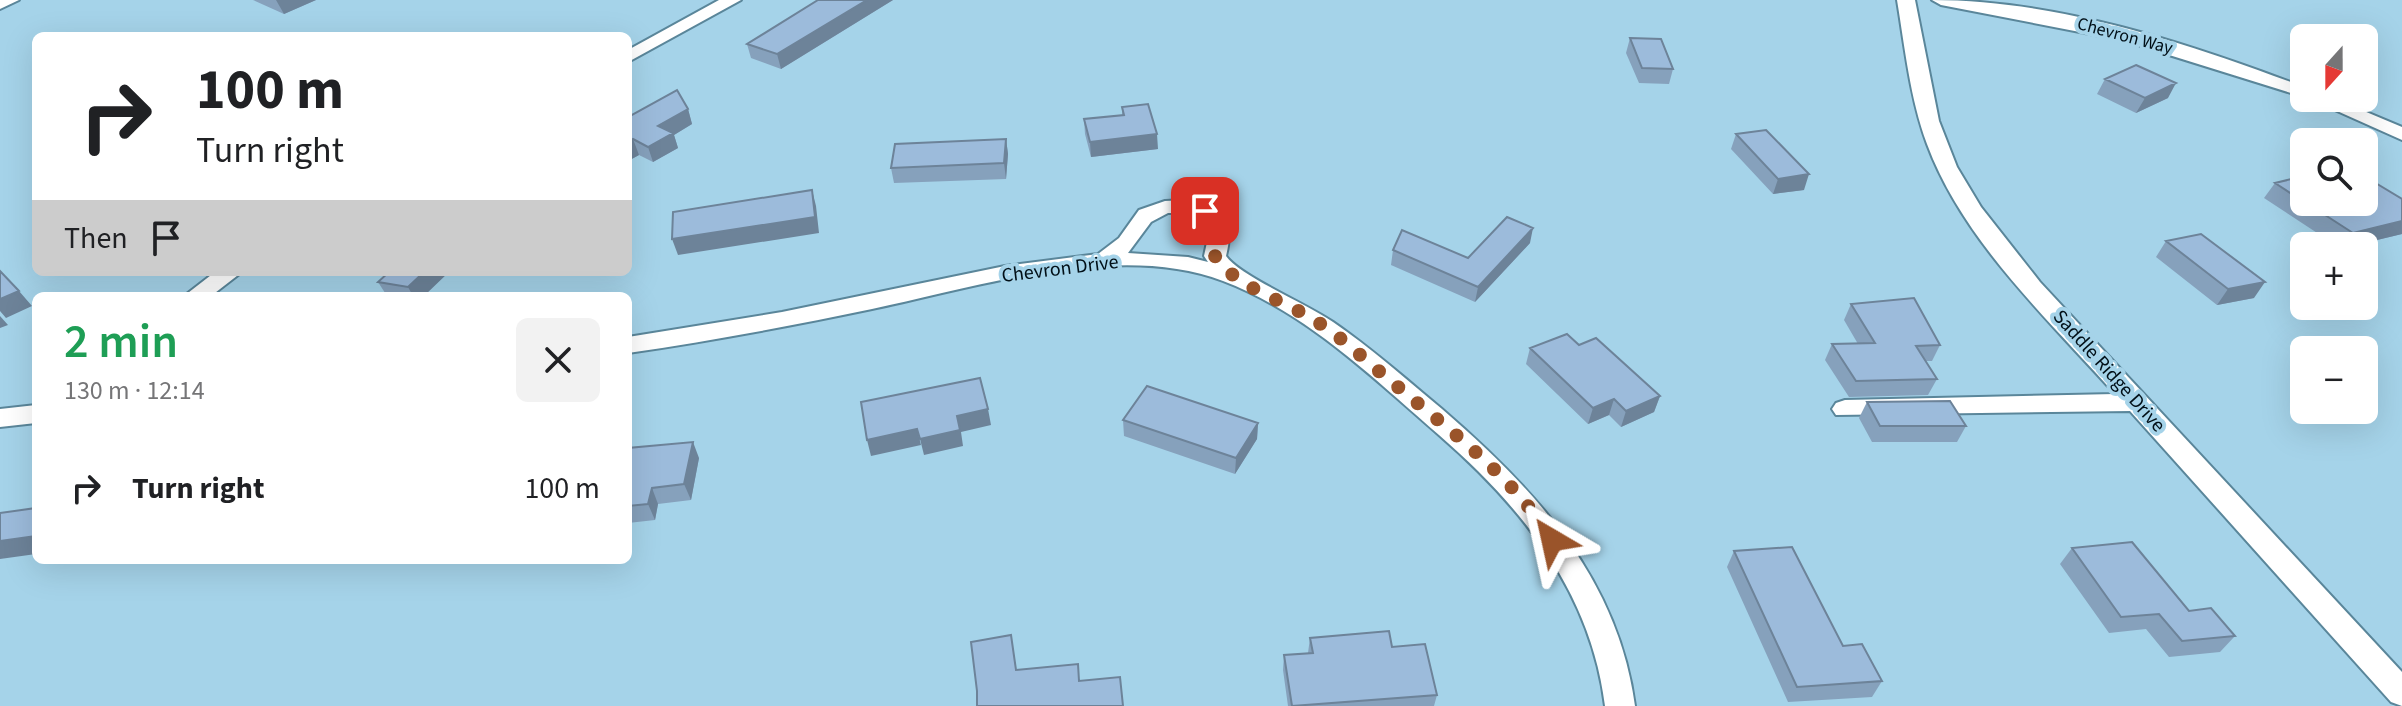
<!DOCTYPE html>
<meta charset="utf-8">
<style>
body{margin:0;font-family:"Source Sans 3",sans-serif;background:#f2f2f2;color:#202124;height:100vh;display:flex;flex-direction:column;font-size:30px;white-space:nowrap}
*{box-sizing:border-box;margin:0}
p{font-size:26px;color:#757577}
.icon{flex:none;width:44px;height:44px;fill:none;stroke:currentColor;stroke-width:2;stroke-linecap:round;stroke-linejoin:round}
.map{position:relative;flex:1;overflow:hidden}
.sheet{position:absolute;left:32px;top:292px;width:600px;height:272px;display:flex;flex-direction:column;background:#fff;border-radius:12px;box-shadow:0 8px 32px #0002}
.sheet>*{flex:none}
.hud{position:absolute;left:32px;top:32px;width:600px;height:244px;border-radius:12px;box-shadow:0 8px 32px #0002;background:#fff;color:#202124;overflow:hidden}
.needle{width:52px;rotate:201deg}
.tools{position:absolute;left:2290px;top:24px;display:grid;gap:16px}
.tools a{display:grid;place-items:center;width:88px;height:88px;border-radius:12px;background:#fff;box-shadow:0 8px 32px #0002;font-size:40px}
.pin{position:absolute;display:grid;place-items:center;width:68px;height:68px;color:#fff;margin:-34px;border-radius:16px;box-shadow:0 4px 12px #0006}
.me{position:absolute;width:88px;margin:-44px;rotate:324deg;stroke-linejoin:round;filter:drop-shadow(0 0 6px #0008)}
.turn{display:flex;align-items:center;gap:28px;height:168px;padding:0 32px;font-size:36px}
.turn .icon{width:104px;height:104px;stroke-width:2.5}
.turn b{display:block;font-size:56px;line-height:68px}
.then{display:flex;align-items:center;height:76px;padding:0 32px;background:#0003;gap:16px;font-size:30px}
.round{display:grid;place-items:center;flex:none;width:84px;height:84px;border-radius:12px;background:#f2f2f2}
.summary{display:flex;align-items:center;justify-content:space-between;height:136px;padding:0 32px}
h1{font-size:48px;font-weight:600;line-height:60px;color:#1e9e55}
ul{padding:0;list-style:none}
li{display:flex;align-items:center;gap:24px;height:120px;padding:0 32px}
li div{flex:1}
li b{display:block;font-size:30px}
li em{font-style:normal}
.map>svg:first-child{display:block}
</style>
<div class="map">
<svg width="2402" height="706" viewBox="0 0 2402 706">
<rect width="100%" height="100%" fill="#a5d3e9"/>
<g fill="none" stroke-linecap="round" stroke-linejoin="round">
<defs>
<path id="minor" d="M 0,0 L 19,0 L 0,9 Z
M 719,0 L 741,0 L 628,62 L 628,50 Z
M 1897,0 L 1915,0 L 1939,121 L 1957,167 L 1981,207 L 2040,282 L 2402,672 L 2402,706 L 2391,702 L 2130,411 L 1836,415 L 1832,409 L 1836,403 L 1845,400 L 2115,394 C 2048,319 1963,241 1927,144 C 1910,98 1905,48 1897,0 Z
M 1932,0 C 2058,0 2187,43 2304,87 L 2307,98 L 2121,40 L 1941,5 Z
M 2308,98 L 2333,98 L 2402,127 L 2402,140 Z
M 1186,200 C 1224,206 1235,219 1226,256 C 1240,276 1307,304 1333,322 C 1371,348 1406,379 1442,409 C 1536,490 1618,579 1635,706 L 1605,706 C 1591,593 1523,508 1439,435 C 1372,377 1307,313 1223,281 C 1120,241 976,287 872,309 C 791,326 710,341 628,353 L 628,337 L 782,312 L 1005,266 L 1098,254 L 1119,238 L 1139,210 L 1165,201 ZM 1168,213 L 1192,213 L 1206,221 L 1209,233 L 1204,256 L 1208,262 L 1188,257 L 1128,253 L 1151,222 Z
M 215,272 L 242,272 L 211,296 L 184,296 Z
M 36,405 L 36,423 L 0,427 L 0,409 Z"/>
</defs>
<use href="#minor" stroke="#5a869a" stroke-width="4"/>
<use href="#minor" fill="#fff" fill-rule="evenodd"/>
</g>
<path fill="#86a1bc" d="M 253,0 L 316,0 L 284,14 Z
M 818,0 L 893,0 L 781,69 L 751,58 L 747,44 Z
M 1630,38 L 1673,69 L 1669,84 L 1639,83 L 1626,53 Z
M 2105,79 L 2168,98 L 2136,113 L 2097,94 Z
M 1122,107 L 1158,149 L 1091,157 L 1085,134 L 1084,119 L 1122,115 Z
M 688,109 L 692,124 L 674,135 L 678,148 L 653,162 L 639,155 L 628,161 L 628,117 Z
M 1736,134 L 1804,190 L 1773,194 L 1731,149 Z
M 1006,139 L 1008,154 L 1006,179 L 894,183 L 891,168 Z
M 2275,183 L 2402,199 L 2402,234 L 2352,246 L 2337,246 L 2264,198 Z
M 2166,241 L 2254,298 L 2217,305 L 2156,257 Z
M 1530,243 L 1475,302 L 1391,265 L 1393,250 L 1468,258 Z
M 389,272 L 424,296 L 387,296 L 378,282 Z
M 1851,304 L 1940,345 L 1932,361 L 1925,361 L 1937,379 L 1928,395 L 1849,397 L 1825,360 L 1832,344 L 1858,344 L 1844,320 Z
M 1579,345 L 1660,396 L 1654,412 L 1621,427 L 1609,415 L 1588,424 L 1526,364 L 1530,348 Z
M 1867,402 L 1966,426 L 1957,442 L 1872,442 L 1859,418 Z
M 1123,420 L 1258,423 L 1257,439 L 1235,474 L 1124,436 Z
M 628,448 L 699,458 L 691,500 L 658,504 L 655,520 L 628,523 Z
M 2072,548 L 2189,611 L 2235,636 L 2220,652 L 2169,657 L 2146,629 L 2109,633 L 2060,564 Z
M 1734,551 L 1882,681 L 1872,697 L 1788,702 L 1727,567 Z
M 1310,638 L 1392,647 L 1437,695 L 1434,706 L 1288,706 L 1283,670 L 1284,655 L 1308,653 Z"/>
<path fill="#6d8399" d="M 276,0 L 316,0 L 284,14 Z
M 867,0 L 893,0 L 781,69 L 777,54 Z
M 2176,83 L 2168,98 L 2136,113 L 2145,98 Z
M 688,109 L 692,124 L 674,135 L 678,148 L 653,162 L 648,147 L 658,126 Z
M 1157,134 L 1158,149 L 1091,157 L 1090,142 Z
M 633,139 L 639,155 L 628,161 L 628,142 Z
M 1006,139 L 1008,154 L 1006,179 L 1004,163 Z
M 1809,174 L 1804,190 L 1773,194 L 1778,179 Z
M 812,190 L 816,206 L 819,233 L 678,255 L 672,239 Z
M 2402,221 L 2402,234 L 2352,246 L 2344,246 L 2353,233 Z
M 1533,228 L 1530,243 L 1475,302 L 1478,287 Z
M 424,272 L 449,272 L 424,296 L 413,296 L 408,287 Z
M 2265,282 L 2254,298 L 2217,305 L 2228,289 Z
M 19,291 L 32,306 L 6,318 L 0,311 L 0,299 Z
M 0,316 L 8,325 L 0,328 Z
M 1660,396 L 1654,412 L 1621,427 L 1626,411 Z
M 1614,399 L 1609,415 L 1588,424 L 1593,408 Z
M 988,409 L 991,425 L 961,432 L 963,446 L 924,455 L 920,439 L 957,416 Z
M 1258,423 L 1257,439 L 1235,474 L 1236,458 Z
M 917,429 L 921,445 L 871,456 L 867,440 Z
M 693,442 L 699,458 L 691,500 L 684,484 Z
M 652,488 L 658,504 L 655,520 L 648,504 Z
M 36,536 L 36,554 L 0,559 L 0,541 Z"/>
<path fill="#9cbbdb" stroke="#6d8399" stroke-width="2" d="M 818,0 L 867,0 L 777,54 L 747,44 Z
M 1630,38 L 1661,39 L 1673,69 L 1642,68 Z
M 2136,65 L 2176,83 L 2145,98 L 2105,79 Z
M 677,90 L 688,109 L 658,126 L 673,133 L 648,147 L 633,139 L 628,142 L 628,117 Z
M 1148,104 L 1157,134 L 1090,142 L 1084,119 L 1124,115 L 1122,107 Z
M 1766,130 L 1809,174 L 1778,179 L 1736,134 Z
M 1006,139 L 1004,163 L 891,168 L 895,144 Z
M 2304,176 L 2304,202 L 2275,183 Z
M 2364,176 L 2402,199 L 2402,221 L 2353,233 L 2305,202 L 2364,202 Z
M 812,190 L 815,217 L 672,239 L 673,212 Z
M 1507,217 L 1533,228 L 1478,287 L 1393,250 L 1402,230 L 1468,258 Z
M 2201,234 L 2265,282 L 2228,289 L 2166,241 Z
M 0,271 L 19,291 L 0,299 Z
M 389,272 L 424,272 L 408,287 L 378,282 Z
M 1914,298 L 1940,345 L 1916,346 L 1937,379 L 1856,381 L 1832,344 L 1875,343 L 1851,304 Z
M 1567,334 L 1579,345 L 1596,338 L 1660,396 L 1626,411 L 1614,399 L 1593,408 L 1530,348 Z
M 980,378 L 988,409 L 957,416 L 960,430 L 920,439 L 917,429 L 867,440 L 861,402 Z
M 1147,386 L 1258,423 L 1236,458 L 1123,420 Z
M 1950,401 L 1966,426 L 1880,426 L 1867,402 Z
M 693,442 L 684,484 L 652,488 L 648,504 L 628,506 L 628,448 Z
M 36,508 L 36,536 L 0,541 L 0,513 Z
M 2132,542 L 2189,611 L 2211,608 L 2235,636 L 2182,641 L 2159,614 L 2121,617 L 2072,548 Z
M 1792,547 L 1843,646 L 1862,644 L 1882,681 L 1797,687 L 1734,551 Z
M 1389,631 L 1392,647 L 1425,644 L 1437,695 L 1292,706 L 1284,655 L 1313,653 L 1310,638 Z
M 1011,635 L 1016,670 L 1078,664 L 1079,681 L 1120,677 L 1123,706 L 977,706 L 977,691 L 971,642 Z"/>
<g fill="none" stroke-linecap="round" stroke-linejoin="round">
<path stroke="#9a542a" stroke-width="14" stroke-dasharray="0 25.2" d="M 1205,211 C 1223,226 1220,235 1215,256 C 1236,288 1284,300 1316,321 C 1343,338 1367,362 1392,382 C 1449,430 1513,476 1552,540"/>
</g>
<g text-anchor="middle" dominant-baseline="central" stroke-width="8" stroke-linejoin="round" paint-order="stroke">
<g font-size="18" fill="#010f17" stroke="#a5d3e9">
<text transform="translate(2125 36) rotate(15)">Chevron Way</text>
</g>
<g font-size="20" fill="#010f17" stroke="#a5d3e9">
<text transform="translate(1060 269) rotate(-7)">Chevron Drive</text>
<text transform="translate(2109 371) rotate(48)">Saddle Ridge Drive</text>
</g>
</g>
</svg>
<div class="tools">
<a><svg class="needle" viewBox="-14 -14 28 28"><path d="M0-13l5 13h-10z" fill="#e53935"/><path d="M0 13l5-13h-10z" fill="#757577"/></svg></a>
<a><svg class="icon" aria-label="search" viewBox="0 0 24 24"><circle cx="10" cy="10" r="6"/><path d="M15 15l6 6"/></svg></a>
<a>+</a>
<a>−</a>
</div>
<div class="pin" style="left:1205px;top:211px;background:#d93025"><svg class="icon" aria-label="arrive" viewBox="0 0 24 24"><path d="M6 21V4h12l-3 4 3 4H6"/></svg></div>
<svg class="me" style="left:1552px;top:540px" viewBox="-20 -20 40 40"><path d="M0-17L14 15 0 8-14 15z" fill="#9a542a" stroke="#fff" stroke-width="4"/></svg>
<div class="hud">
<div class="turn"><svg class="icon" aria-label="right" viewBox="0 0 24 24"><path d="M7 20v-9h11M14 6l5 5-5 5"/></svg><div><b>100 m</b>Turn right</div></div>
<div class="then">Then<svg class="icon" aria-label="arrive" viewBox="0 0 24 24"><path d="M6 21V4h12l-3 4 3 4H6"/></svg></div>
</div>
<section class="sheet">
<div class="summary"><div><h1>2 min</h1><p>130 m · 12:14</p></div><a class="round"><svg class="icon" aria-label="close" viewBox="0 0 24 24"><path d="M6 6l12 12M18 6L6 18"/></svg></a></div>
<ul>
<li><svg class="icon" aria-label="right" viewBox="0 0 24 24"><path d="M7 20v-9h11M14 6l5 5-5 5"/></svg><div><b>Turn right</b></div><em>100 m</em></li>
</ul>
</section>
</div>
